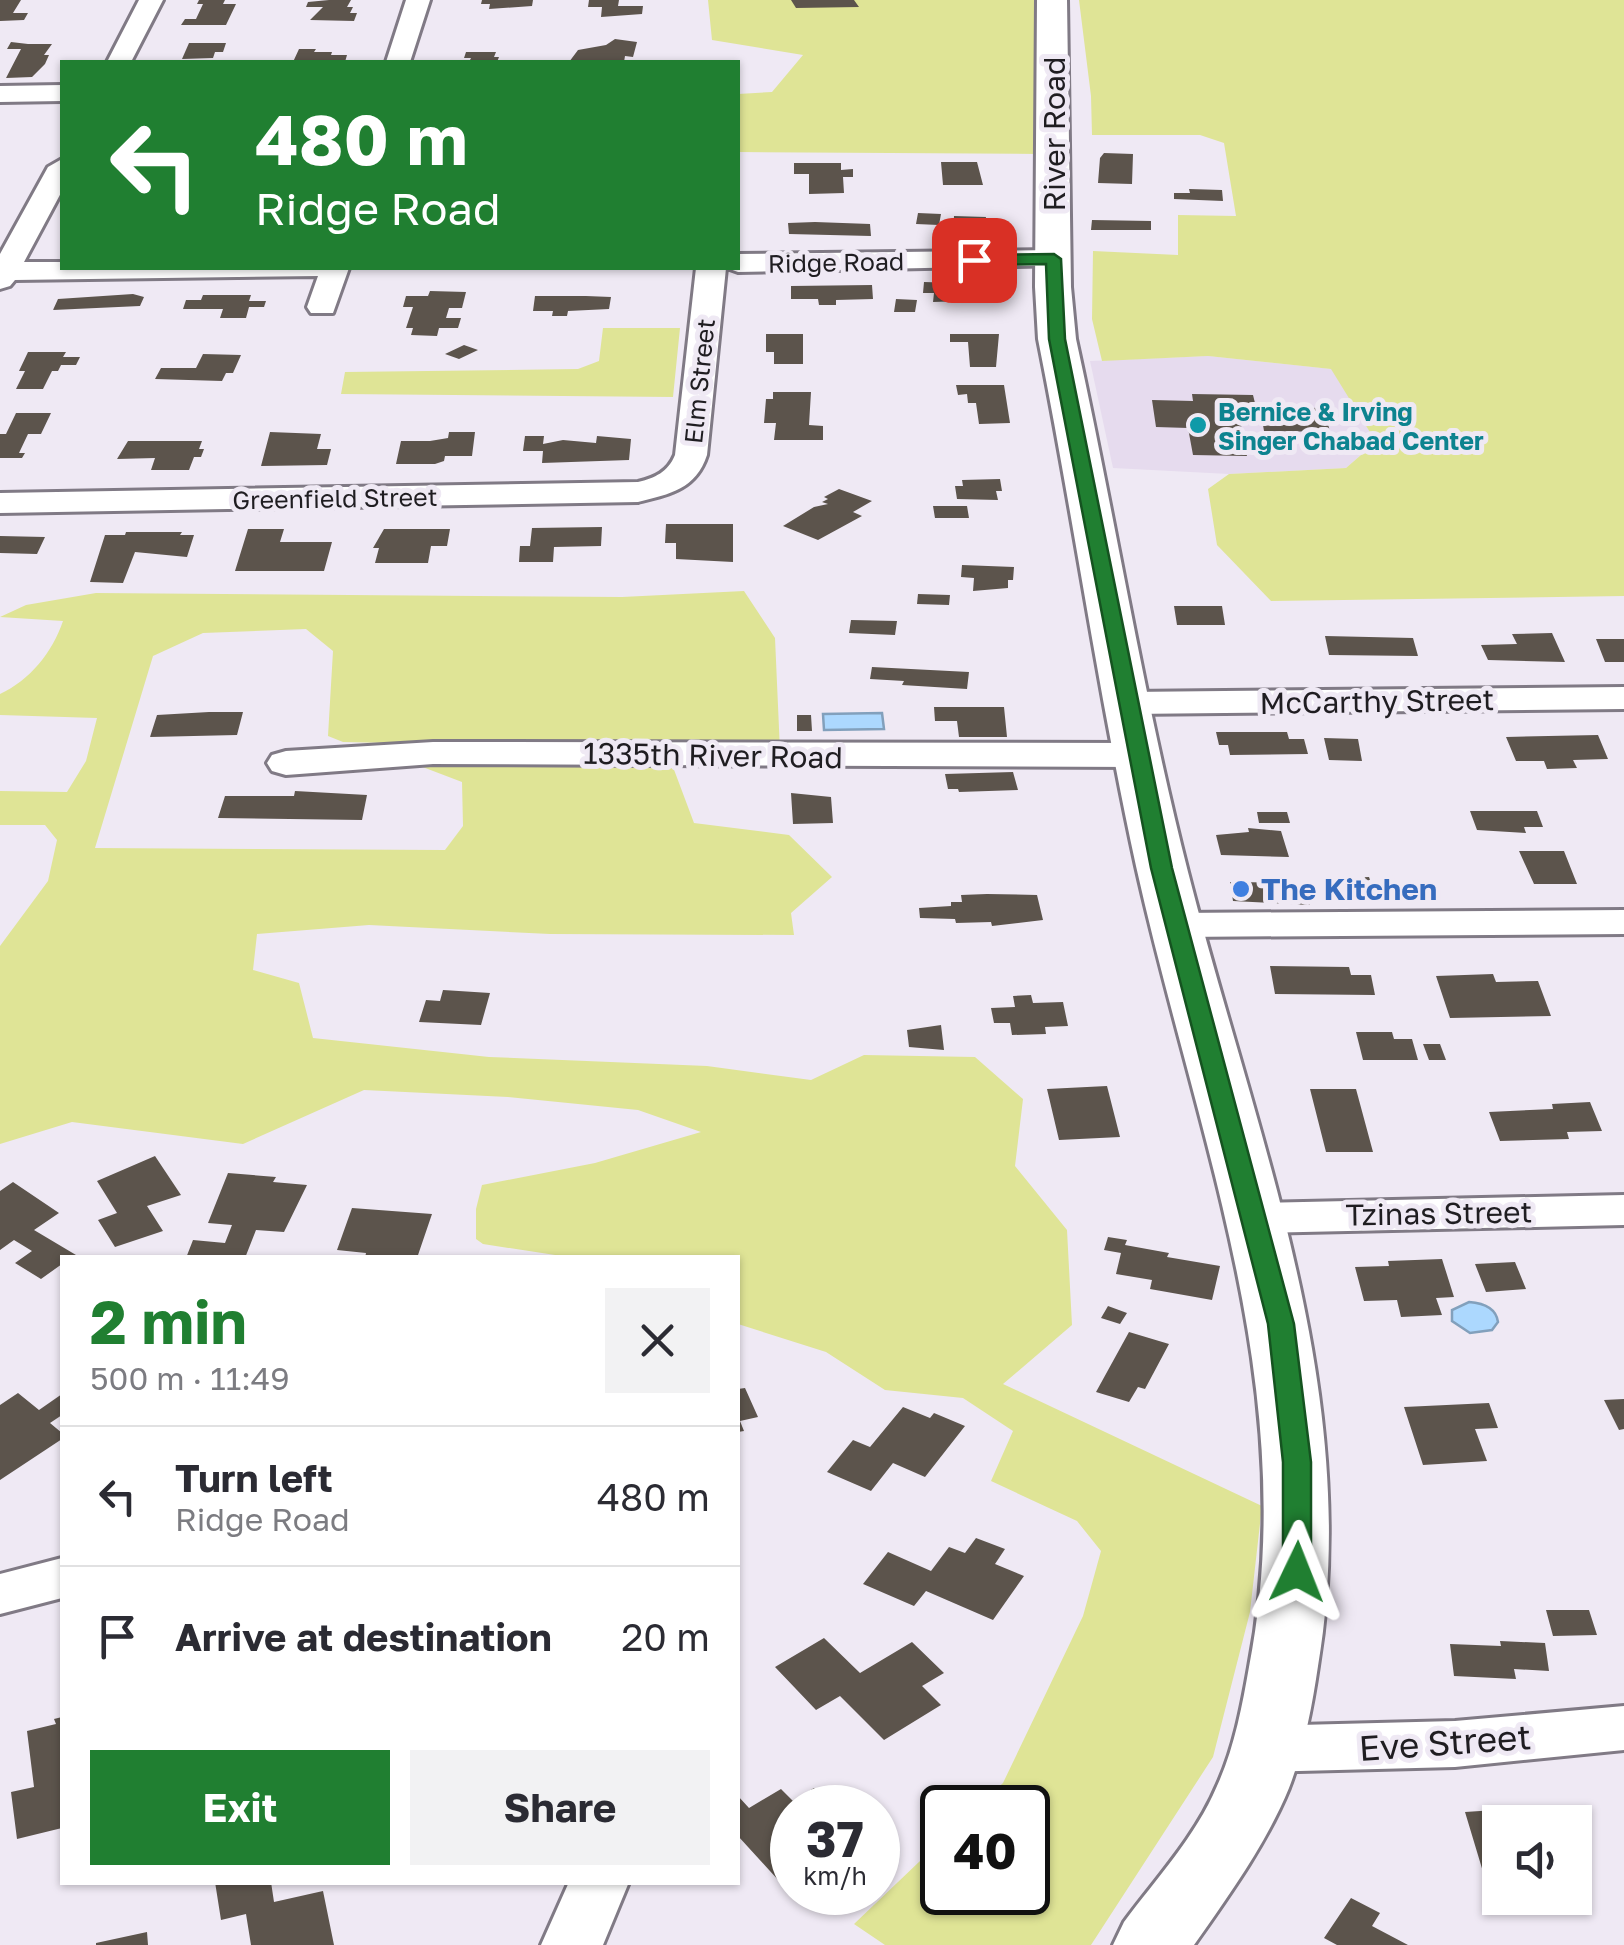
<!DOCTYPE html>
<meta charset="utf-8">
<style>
body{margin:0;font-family:"Golos Text",sans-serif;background:#f2f2f3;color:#2b2b33;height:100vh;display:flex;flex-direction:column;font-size:38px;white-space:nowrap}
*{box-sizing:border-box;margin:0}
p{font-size:32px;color:#7c7c81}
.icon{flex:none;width:55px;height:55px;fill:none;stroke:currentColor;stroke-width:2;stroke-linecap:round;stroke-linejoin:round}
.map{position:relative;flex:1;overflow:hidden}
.panel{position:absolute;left:60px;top:1255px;width:680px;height:630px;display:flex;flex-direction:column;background:#fff;border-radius:0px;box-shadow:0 2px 8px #0004}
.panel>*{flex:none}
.hud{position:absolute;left:60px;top:60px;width:680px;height:210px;border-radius:0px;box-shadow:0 2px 8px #0004;background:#207f31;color:#fff;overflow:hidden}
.controls{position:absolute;left:1482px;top:1805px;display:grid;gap:20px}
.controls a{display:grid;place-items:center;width:110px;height:110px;border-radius:0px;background:#fff;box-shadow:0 2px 8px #0004;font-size:50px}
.speed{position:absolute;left:770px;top:1785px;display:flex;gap:20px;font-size:50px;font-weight:700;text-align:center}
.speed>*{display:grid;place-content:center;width:130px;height:130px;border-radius:50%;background:#fff;box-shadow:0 2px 8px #0004;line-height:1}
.speed small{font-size:25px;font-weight:400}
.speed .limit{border:5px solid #111;border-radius:15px;background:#fff;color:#111}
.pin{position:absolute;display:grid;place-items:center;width:85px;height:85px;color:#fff;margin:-42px;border-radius:20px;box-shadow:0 5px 15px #0006}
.me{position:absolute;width:110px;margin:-55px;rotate:2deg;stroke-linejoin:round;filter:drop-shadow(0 0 8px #0008)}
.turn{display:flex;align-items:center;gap:35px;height:210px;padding:0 30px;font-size:45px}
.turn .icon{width:130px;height:130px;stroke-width:2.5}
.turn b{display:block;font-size:70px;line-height:85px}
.round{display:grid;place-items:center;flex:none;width:105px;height:105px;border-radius:0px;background:#f2f2f3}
.overview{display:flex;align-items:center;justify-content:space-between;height:170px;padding:0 30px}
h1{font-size:60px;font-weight:700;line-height:75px;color:#207f31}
.button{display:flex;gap:20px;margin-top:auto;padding:20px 30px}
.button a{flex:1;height:115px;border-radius:0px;background:#207f31;color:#fff;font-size:40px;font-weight:700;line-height:115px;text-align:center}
.button a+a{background:#f2f2f3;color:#2b2b33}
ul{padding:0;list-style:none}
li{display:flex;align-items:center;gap:30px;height:140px;padding:0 30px;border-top:2px solid #e1e1e2}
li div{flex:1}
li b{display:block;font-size:38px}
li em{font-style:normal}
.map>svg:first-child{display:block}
</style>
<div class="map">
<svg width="1624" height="1945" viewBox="0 0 1624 1945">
<rect width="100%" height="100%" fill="#efe9f4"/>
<path fill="#e6dbee" d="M 1208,356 L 1332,369 L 1376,442 L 1346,468 L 1229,474 L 1113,468 L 1090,361 Z"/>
<path fill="#dfe496" d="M 708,0 L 1034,0 L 1039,18 L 1040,154 L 738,152 L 738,94 L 772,92 L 803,55 L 712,40 Z
M 1079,0 L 1624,0 L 1624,596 L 1271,601 L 1217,545 L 1208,489 L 1229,474 L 1346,468 L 1376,442 L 1331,369 L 1208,356 L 1102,361 L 1092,319 L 1093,251 L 1178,255 L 1178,215 L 1236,216 L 1224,143 L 1200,135 L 1092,135 L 1091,96 Z
M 603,328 L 680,328 L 673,397 L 341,394 L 345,372 L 578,369 L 599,361 Z
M 744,591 L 775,638 L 780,751 L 343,742 L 328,736 L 333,651 L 306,629 L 203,633 L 153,656 L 95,848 L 445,850 L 463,826 L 462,782 L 420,766 L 673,767 L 694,823 L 789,835 L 832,877 L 791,913 L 794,935 L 550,934 L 369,925 L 257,934 L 253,970 L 299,983 L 313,1038 L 489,1057 L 707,1066 L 811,1080 L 864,1055 L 975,1057 L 1023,1099 L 1015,1166 L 1067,1230 L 1072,1325 L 1003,1384 L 1262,1506 L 1250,1612 L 1213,1757 L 1091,1945 L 885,1945 L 854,1924 L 942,1840 L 942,1892 L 1028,1892 L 1028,1808 L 977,1807 L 1003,1783 L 1083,1616 L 1101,1551 L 1077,1521 L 991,1481 L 1013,1431 L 963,1398 L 885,1390 L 826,1352 L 738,1324 L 738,1258 L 568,1257 L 483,1244 L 476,1239 L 476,1209 L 482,1185 L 595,1163 L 701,1132 L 638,1110 L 508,1097 L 364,1090 L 243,1144 L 72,1122 L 0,1144 L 0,946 L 48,881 L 57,840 L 45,825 L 0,825 L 0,791 L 67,792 L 86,761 L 97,718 L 0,715 L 0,694 C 30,680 52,653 63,621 L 0,617 L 26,605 L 96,593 L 622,597 Z"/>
<path fill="#acd8fe" stroke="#82a0bc" stroke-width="2.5" d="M 882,713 L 884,729 L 824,730 L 823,714 Z
M 1469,1302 C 1482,1303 1496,1307 1498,1322 L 1492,1330 L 1470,1333 L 1452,1321 L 1452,1310 Z"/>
<path fill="#5c544c" d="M 0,0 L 21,0 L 13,13 L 28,13 L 24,20 L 0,21 Z
M 199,0 L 225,0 L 223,4 L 236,4 L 226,25 L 181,25 L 185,19 L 196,19 L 203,4 L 197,4 Z
M 329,0 L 351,0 L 347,7 L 353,7 L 350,13 L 357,13 L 354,21 L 310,20 L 323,7 L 306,7 L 308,2 Z
M 482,0 L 533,0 L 532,6 L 489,9 L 490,4 L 481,4 Z
M 589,0 L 619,0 L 618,6 L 643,6 L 642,14 L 601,17 L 602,7 L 588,7 Z
M 791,0 L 854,0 L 859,7 L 796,8 Z
M 615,39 L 637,42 L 633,57 L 625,56 L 624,62 L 569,62 L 578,50 L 606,45 Z
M 11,42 L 28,44 L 52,44 L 44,55 L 49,55 L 45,64 L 32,77 L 6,78 L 21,49 L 7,49 Z
M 189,43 L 226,43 L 223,52 L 215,52 L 213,58 L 182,59 Z
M 299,49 L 316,49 L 314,52 L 332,52 L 331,55 L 347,55 L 345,62 L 293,62 Z
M 466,52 L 496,52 L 494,57 L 499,57 L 497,62 L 469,62 L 471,58 L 464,58 Z
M 1104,153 L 1133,154 L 1132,184 L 1098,183 L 1100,158 Z
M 941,162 L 977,162 L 983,185 L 943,185 Z
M 794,163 L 841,163 L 841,170 L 853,169 L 853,177 L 843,177 L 844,193 L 809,194 L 809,174 L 794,174 Z
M 1189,189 L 1222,190 L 1223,201 L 1174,199 L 1174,193 L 1190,193 Z
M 918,213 L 941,214 L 939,225 L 916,224 Z
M 954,216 L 986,217 L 985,223 L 995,223 L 994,232 L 984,232 L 983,237 L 953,236 Z
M 1092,220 L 1151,221 L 1151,230 L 1091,230 Z
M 815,222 L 870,224 L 871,236 L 789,234 L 788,223 Z
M 924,282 L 993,284 L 992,300 L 933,302 L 934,293 L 923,293 Z
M 872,285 L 873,299 L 836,300 L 836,305 L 819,305 L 818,299 L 791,299 L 791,286 Z
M 430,291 L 466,292 L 462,308 L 449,308 L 446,318 L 461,318 L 458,328 L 439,328 L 437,336 L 411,335 L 413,328 L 406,328 L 413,307 L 403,307 L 406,296 L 428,296 Z
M 133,294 L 144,297 L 140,306 L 53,310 L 58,299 Z
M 203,295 L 251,295 L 249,301 L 266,301 L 264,307 L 249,307 L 246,318 L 220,318 L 223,309 L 183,309 L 186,300 L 201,300 Z
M 535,296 L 586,296 L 611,297 L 609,309 L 568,311 L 567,316 L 552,316 L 553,311 L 533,311 Z
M 896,299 L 917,300 L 915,312 L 894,312 Z
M 766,334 L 803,334 L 803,364 L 774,364 L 774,352 L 766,352 Z
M 950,334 L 999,334 L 996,367 L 970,367 L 968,342 L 950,342 Z
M 464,345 L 478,350 L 459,359 L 445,354 Z
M 28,352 L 66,352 L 63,357 L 80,357 L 76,365 L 61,365 L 58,371 L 52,371 L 43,389 L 16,389 L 25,371 L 19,371 Z
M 203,354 L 241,355 L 233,373 L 226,373 L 222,381 L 155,379 L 161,368 L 196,368 Z
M 956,385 L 1004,385 L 1010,423 L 979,424 L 976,403 L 968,403 L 967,394 L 958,395 Z
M 773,392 L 811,392 L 809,425 L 823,426 L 823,440 L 774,440 L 776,423 L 764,423 L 766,399 L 773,399 Z
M 1192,394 L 1253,395 L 1256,407 L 1324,408 L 1330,432 L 1264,431 L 1263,425 L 1241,425 L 1247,456 L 1193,455 L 1188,428 L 1156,427 L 1152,400 L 1193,401 Z
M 16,413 L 51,413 L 41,434 L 28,434 L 19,453 L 25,453 L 22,458 L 0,458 L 0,434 L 6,434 Z
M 270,432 L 321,434 L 317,449 L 331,449 L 327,465 L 261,466 Z
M 449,432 L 475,432 L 472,456 L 445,456 L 444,461 L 435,464 L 396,464 L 401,441 L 430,441 L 448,438 Z
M 525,436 L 544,436 L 543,444 L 563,440 L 596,443 L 597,436 L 631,439 L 629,460 L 542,463 L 543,451 L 523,451 Z
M 128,441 L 202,441 L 199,449 L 204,449 L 201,457 L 194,457 L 189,470 L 151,470 L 155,458 L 117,459 Z
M 1000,479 L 1002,491 L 996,491 L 998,500 L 957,499 L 955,486 L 963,486 L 962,480 Z
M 839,489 L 872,501 L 853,512 L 862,516 L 818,540 L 783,526 L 814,507 L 828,504 L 822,502 L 828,499 L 824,497 Z
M 933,506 L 967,506 L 969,518 L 935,518 Z
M 666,524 L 733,524 L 733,562 L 676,559 L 676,543 L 665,543 Z
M 602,527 L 601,546 L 554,547 L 553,562 L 519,562 L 520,546 L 530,546 L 532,528 Z
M 248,529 L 284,529 L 280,542 L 332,542 L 324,571 L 235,571 Z
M 384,529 L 450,529 L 447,546 L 431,546 L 428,563 L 375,563 L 379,548 L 373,548 Z
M 126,532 L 182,532 L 180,535 L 194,535 L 187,557 L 135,552 L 123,583 L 90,582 L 105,535 L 125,535 Z
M 0,536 L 45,537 L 37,554 L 0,553 Z
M 962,565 L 1014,567 L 1013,580 L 1008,580 L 1008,588 L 973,591 L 974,578 L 961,577 Z
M 918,594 L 950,595 L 949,605 L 917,604 Z
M 1174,606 L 1222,606 L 1225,625 L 1177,625 Z
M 851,620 L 897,621 L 895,635 L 849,633 Z
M 1552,633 L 1565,662 L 1488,660 L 1481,645 L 1517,644 L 1512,634 Z
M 1325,636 L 1413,638 L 1418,656 L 1329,655 Z
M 1596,639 L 1624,639 L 1624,662 L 1605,662 Z
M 872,667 L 969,672 L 967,689 L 902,685 L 904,681 L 870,679 Z
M 934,707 L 1004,707 L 1007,737 L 959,737 L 957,721 L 935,721 Z
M 209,712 L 243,712 L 237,735 L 150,737 L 157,715 Z
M 797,715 L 811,715 L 812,731 L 797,731 Z
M 1216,732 L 1287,732 L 1289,739 L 1304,739 L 1308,754 L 1230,755 L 1228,745 L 1219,745 Z
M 1598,735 L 1608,759 L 1573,760 L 1577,768 L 1547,769 L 1544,761 L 1516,761 L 1506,737 Z
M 1324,738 L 1358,739 L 1362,761 L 1329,760 Z
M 1013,772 L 1018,790 L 959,792 L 958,789 L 948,789 L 945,774 Z
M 295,791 L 367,795 L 362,820 L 218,818 L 225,796 L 294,796 Z
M 791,793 L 831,797 L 833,823 L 793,824 Z
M 1470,811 L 1537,811 L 1543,827 L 1524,827 L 1526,833 L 1477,830 Z
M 1257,812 L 1287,812 L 1290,823 L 1259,823 Z
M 1248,828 L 1281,831 L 1289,857 L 1221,855 L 1216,835 L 1249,832 Z
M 1519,851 L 1564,851 L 1577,884 L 1534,884 Z
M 1369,877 L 1375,894 L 1352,895 L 1346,878 Z
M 1230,882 L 1304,883 L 1313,897 L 1308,897 L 1310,905 L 1233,901 Z
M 987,894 L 1037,895 L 1043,920 L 992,926 L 991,922 L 956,923 L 955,919 L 920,918 L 919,908 L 951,906 L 951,902 L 962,902 L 961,895 Z
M 1270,966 L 1349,967 L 1351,975 L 1371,975 L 1375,995 L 1275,994 Z
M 1493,974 L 1496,982 L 1538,981 L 1551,1016 L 1450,1018 L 1436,976 Z
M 443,990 L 490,993 L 481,1025 L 419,1022 L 426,1000 L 440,1001 Z
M 1031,995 L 1033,1003 L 1063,1002 L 1068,1026 L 1045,1027 L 1046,1034 L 1012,1035 L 1010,1023 L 994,1023 L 991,1008 L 1015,1007 L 1013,996 Z
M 941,1025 L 944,1050 L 909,1047 L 907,1030 Z
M 1356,1032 L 1392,1032 L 1394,1039 L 1412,1039 L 1418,1060 L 1363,1060 Z
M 1423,1044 L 1440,1044 L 1446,1060 L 1429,1060 Z
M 1107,1086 L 1120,1137 L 1059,1140 L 1047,1089 Z
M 1310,1089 L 1356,1089 L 1373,1152 L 1326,1152 Z
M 1590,1102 L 1602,1131 L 1567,1132 L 1569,1139 L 1500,1141 L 1489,1112 L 1553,1109 L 1552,1104 Z
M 155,1156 L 181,1195 L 147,1206 L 163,1231 L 115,1247 L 98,1220 L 117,1213 L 97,1181 Z
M 228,1173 L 276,1177 L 273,1182 L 307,1185 L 284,1232 L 256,1230 L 245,1258 L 186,1258 L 193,1240 L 225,1243 L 232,1225 L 208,1223 Z
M 13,1182 L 59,1213 L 34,1230 L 76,1255 L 62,1258 L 62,1264 L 41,1279 L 15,1263 L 32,1251 L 14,1240 L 0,1250 L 0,1191 Z
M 352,1208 L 432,1214 L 417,1258 L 365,1258 L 366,1253 L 337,1250 Z
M 1108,1237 L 1127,1240 L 1125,1245 L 1169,1253 L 1167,1257 L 1220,1266 L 1212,1300 L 1150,1289 L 1152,1280 L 1116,1274 L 1121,1253 L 1104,1250 Z
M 1442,1259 L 1454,1297 L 1436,1298 L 1442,1315 L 1401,1317 L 1397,1300 L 1364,1301 L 1355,1267 L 1389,1266 L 1388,1261 Z
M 1515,1262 L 1526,1289 L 1486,1292 L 1475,1264 Z
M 1108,1306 L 1127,1313 L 1120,1324 L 1101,1318 Z
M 1129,1332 L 1169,1344 L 1145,1389 L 1138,1387 L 1129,1402 L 1096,1392 Z
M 745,1388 L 758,1417 L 740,1421 L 744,1431 L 738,1432 L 738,1389 Z
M 18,1393 L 39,1410 L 62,1394 L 62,1415 L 50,1423 L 62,1433 L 62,1439 L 0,1480 L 0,1405 Z
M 1624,1399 L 1624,1429 L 1619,1430 L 1604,1400 Z
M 1489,1403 L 1498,1428 L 1475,1429 L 1487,1461 L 1423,1465 L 1404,1407 Z
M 903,1407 L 930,1418 L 934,1413 L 965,1426 L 925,1477 L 893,1463 L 871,1491 L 827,1472 L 853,1440 L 870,1447 Z
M 976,1538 L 1005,1549 L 995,1564 L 1024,1576 L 993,1620 L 926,1591 L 914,1606 L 863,1584 L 888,1552 L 931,1571 L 949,1547 L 965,1553 Z
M 1546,1610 L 1589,1610 L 1597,1635 L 1553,1636 Z
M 824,1638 L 860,1673 L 912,1642 L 944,1673 L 922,1686 L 941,1705 L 884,1740 L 840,1696 L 816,1710 L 775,1667 Z
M 1500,1641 L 1545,1643 L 1549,1671 L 1514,1669 L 1516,1679 L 1454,1676 L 1450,1644 L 1501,1646 Z
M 62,1717 L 62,1828 L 17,1839 L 11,1792 L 34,1787 L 27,1731 L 56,1724 L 54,1719 Z
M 814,1788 L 833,1808 L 792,1808 L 792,1874 L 780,1882 L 738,1836 L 738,1796 L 749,1808 L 781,1789 L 793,1801 Z
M 1527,1808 L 1532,1822 L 1500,1822 L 1500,1894 L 1490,1895 L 1465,1812 Z
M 215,1882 L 271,1882 L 274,1902 L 323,1891 L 334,1945 L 251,1945 L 246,1914 L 221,1920 Z
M 1351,1898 L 1380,1913 L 1372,1926 L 1408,1945 L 1337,1945 L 1324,1938 Z
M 147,1932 L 148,1945 L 96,1945 L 96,1943 Z"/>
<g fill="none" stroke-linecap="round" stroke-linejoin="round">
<defs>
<path id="minor" d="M 139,0 L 163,0 L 131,62 L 107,62 Z
M 406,0 L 430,0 L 410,62 L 386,62 Z
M 62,85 L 62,101 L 0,102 L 0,86 Z
M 62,159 L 62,191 L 24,262 L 62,262 L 62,268 L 349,268 L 333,313 L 311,313 L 307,307 L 318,276 L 15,280 L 10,286 L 0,289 L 0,254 L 48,167 Z
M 1054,250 L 1064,253 L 1068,259 L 1064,265 L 738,272 L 727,268 L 738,268 L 738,254 Z
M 696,268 L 726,268 L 707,455 C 696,489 670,494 638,502 L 0,513 L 0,493 L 638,482 C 655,478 668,472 675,455 Z
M 1624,687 L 1624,709 L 1129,714 L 1116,711 L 1110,703 L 1116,695 L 1129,692 Z
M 433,742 L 1140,743 L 1154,747 L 1159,755 L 1154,763 L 1140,767 L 433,764 L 286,775 L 272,771 L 267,763 L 272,755 L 286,751 Z
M 1624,910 L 1624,934 L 1177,937 L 1162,934 L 1156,925 L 1162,916 L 1177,913 Z
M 1624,1195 L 1624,1225 L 1253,1233 L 1236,1229 L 1229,1218 L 1236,1207 L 1253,1203 Z
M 62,1558 L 62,1598 L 0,1614 L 0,1574 Z
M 1624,1706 L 1624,1750 L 1455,1767 L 1265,1772 L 1245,1765 L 1236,1749 L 1245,1733 L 1265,1726 L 1455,1721 Z
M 569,1882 L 629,1882 L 603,1945 L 541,1945 Z"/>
<path id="tertiary" d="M 1037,0 L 1067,0 L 1071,287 L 1076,339 C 1115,516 1143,696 1188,872 C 1254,1131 1364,1394 1318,1666 C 1312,1707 1304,1749 1289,1788 C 1266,1844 1229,1895 1194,1945 L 1113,1945 L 1124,1922 C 1156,1879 1196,1836 1217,1786 C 1234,1749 1242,1707 1249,1667 C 1303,1390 1195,1132 1136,866 C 1098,692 1073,514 1038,339 L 1035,287 Z"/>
</defs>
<use href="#minor" stroke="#807a85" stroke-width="6"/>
<use href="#tertiary" stroke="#807a85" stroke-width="6"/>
<use href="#minor" fill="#fff" fill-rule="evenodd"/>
<use href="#tertiary" fill="#fff" fill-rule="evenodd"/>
</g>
<path fill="#207f31" stroke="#155320" stroke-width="2.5" d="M 1054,254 L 1061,259 L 1065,339 L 1172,868 L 1294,1324 L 1311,1462 L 1311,1572 L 1307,1579 L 1297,1582 L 1287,1579 L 1283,1572 L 1283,1462 L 1268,1324 L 1151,868 L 1049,339 L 1046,264 L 974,265 L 967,260 L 974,255 Z"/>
<circle fill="#0f9aa8" stroke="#efe9f4" stroke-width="4" cx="1198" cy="425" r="10"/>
<circle fill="#3f7fe0" stroke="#efe9f4" stroke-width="4" cx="1241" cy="889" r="10"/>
<g text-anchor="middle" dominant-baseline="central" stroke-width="10" stroke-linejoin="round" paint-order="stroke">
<g font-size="25" fill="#1f1d21" stroke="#efe9f4">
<text transform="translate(836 262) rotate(-1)">Ridge Road</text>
<text transform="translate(699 381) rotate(-84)">Elm Street</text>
<text transform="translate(335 498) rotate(-1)">Greenfield Street</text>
</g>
<g font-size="25" font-weight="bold" fill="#0d838f" stroke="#efe9f4" text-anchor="start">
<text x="1218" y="411">Bernice &amp; Irving<tspan x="1218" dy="29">Singer Chabad Center</tspan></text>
</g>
<g font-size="30" fill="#1f1d21" stroke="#efe9f4">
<text transform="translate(1054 134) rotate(-90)">River Road</text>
<text transform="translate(1377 701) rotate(-1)">McCarthy Street</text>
<text transform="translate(713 755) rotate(1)">1335th River Road</text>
<text transform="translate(1439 1213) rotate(-1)">Tzinas Street</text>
</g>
<g font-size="30" font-weight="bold" fill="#366cbe" stroke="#efe9f4" text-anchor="start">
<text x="1261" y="889">The Kitchen</text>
</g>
<g font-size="35" fill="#1f1d21" stroke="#efe9f4">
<text transform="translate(1445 1742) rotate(-4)">Eve Street</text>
</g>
</g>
</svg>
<div class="controls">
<a><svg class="icon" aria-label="sound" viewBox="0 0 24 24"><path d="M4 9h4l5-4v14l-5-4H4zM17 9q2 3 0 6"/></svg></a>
</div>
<div class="speed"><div>37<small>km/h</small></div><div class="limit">40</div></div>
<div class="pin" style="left:974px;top:260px;background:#d93025"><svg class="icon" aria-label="arrive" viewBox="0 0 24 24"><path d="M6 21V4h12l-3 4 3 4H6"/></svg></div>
<svg class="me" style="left:1297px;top:1572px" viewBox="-20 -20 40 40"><path d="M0-17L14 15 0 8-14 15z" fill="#207f31" stroke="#fff" stroke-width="4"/></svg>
<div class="hud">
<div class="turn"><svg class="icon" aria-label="left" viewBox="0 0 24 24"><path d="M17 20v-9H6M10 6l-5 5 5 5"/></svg><div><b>480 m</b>Ridge Road</div></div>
</div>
<section class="panel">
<div class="overview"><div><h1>2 min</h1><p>500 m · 11:49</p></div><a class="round"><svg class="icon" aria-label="close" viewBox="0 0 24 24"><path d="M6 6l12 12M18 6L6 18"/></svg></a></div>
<ul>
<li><svg class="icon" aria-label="left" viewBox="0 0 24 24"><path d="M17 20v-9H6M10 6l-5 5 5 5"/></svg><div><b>Turn left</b><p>Ridge Road</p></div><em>480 m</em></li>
<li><svg class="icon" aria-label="arrive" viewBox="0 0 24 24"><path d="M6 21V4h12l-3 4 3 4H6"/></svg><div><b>Arrive at destination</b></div><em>20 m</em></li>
</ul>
<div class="button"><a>Exit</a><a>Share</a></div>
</section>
</div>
